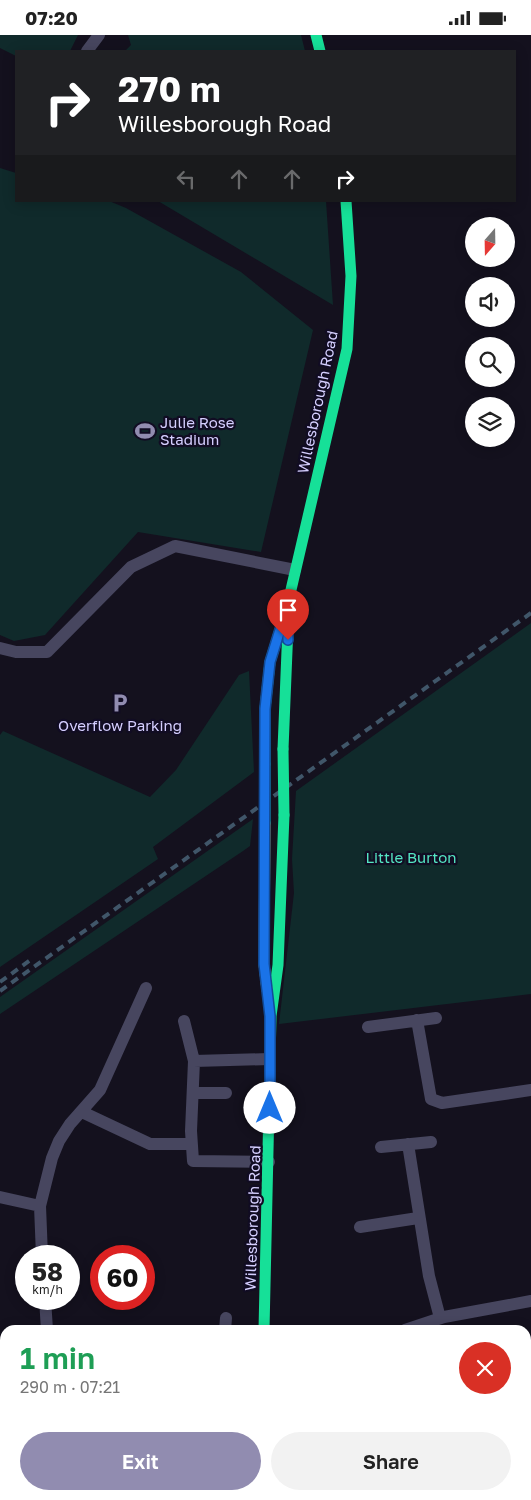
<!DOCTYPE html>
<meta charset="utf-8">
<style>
body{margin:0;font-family:"Golos Text",sans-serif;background:#f2f2f2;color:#222;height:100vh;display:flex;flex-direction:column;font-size:19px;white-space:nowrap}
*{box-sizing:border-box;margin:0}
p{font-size:16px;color:#767676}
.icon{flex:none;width:28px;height:28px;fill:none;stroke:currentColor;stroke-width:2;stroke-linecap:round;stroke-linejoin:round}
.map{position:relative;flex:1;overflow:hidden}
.drawer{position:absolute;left:0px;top:1290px;width:531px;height:175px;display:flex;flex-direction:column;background:#fff;border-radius:15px 15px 0 0;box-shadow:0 2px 12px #0003}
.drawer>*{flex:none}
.guide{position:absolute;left:15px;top:15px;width:501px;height:152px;border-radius:0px;box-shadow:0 2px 12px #0003;background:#202124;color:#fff;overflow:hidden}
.needle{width:32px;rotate:200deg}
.tools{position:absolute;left:465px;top:182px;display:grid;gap:10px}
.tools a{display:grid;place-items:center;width:50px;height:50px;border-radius:50%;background:#fff;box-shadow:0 2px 12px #0003;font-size:25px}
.speed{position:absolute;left:15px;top:1210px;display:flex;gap:10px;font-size:25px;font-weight:700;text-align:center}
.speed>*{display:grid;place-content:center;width:65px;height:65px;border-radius:50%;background:#fff;box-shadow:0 2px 12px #0003;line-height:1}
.speed small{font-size:12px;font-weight:400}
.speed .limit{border:8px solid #d22;background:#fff;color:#111}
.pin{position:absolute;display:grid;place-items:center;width:42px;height:42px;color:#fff;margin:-51px -21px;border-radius:50% 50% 50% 0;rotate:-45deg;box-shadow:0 0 5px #0007}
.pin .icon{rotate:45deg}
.me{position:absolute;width:55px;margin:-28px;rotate:0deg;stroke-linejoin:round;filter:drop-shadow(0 0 4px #0008)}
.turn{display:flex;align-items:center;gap:18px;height:105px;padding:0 20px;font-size:22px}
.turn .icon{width:65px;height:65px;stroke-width:2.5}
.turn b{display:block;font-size:35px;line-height:42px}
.lanes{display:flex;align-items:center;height:48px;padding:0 20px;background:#0003;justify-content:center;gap:25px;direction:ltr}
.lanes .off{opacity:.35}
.round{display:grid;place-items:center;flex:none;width:52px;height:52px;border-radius:26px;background:#f2f2f2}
.summary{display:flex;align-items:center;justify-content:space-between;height:85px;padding:0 20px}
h1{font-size:30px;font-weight:600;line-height:38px;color:#1e9e55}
.button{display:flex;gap:10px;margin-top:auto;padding:10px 20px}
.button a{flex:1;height:58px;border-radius:30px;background:#918cb0;color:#fff;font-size:20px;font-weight:600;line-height:58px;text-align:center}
.button a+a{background:#f2f2f2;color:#222}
.status{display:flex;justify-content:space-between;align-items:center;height:35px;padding:0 25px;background:#fff;direction:ltr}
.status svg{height:14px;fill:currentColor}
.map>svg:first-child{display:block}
</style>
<div class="status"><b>07:20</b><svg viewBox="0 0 49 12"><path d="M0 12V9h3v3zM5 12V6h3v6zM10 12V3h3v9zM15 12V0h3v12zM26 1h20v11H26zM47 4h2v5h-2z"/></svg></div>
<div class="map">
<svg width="531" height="1465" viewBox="0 0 531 1465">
<rect width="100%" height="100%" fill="#14111e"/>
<path fill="#102a2b" d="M 0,0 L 78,0 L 70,16 L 16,16 L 16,21 L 0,13 Z
M 128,0 L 301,0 L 305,16 L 125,16 L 131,10 Z
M 0,133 L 16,138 L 16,166 L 109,166 L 126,173 L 241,237 L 313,295 L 261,517 L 138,497 L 45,600 L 14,606 L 0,600 Z
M 158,166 L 326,166 L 333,270 Z
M 531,588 L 531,959 L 279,989 L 294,858 L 292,824 L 296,756 Z
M 249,636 L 254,737 L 153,812 L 158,824 L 0,932 L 0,700 L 3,696 L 150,762 L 176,735 L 239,640 Z
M 253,784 L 250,811 L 243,816 L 0,979 L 0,962 Z"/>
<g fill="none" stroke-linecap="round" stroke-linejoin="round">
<path stroke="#47465f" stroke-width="12" d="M 87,16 L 99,0
M 0,613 L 16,617 L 47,617 L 131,532 L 175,511 L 295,535
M 417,985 L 431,1064 L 442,1068 L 531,1055
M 184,986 L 194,1026 L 191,1096 L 193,1126 L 269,1127
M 368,992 L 436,983
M 194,1026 L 269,1024
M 194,1058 L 226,1058
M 82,1077 L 150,1109 L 191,1109
M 408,1109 L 429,1241 L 440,1283
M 381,1112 L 431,1107
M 0,1162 L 40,1171
M 360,1192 L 418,1183
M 42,1221 L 40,1171 L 52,1123 L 59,1106 L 70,1089 L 100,1055 L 146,953
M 45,1264 L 47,1295
M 225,1295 L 226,1283
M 405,1295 L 444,1282 L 531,1266
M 0,1377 L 5,1377
M 490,1460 L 491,1465
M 114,1465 L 115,1460"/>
<path stroke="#16e098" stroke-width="11" d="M 316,0 L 320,16
M 283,714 L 288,591
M 265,729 L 265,674 L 270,627 L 287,572 L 347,314 L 351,241 L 346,166
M 264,1295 L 271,981 L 278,930 L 284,780
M 258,1460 L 258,1465"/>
<path stroke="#ffcf43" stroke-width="11" d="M 265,788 L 264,929 L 267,955"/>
<path stroke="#405669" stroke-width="4" stroke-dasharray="8 6" stroke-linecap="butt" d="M 0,947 L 33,923
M 0,956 L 531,578"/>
<path stroke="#16e098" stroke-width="11" d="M 283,714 L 284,780
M 265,729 L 265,788"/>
</g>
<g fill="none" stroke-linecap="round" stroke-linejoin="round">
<defs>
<path id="route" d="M 270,1073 L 270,981 L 264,929 L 265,674 L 270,627 L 287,572 L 288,605"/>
</defs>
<use href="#route" stroke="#114b97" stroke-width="12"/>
<use href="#route" stroke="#1a73e8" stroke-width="9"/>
</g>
<defs>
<symbol id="stadium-bare" viewBox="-9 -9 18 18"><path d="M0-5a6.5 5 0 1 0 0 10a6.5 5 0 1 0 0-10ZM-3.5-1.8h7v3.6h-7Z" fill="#918cb0" stroke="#110c23" stroke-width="2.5" paint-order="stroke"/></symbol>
<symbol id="parking-bare" viewBox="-9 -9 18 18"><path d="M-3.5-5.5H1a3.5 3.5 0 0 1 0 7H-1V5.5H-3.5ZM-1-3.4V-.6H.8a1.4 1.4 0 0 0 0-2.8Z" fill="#918cb0" stroke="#110c23" stroke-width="2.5" paint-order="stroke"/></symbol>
</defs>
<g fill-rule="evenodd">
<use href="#stadium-bare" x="131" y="382" width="28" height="28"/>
<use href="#parking-bare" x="106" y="654" width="28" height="28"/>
</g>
<g text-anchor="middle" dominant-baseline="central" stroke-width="4.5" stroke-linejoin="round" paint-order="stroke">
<g font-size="15" fill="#d5cfff" stroke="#110c23">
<text transform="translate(317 367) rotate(-78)">Willesborough Road</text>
<text transform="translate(252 1183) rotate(-88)">Willesborough Road</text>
</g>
<g font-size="15" fill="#d5cfff" stroke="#110c23" text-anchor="start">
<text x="160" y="387">Julie Rose<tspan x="160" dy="17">Stadium</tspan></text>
<text x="120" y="690" text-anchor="middle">Overflow Parking</text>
</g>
<g font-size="15" fill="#54e6c3" stroke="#110c23">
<text x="411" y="822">Little Burton</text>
</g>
</g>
</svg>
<div class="tools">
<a><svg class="needle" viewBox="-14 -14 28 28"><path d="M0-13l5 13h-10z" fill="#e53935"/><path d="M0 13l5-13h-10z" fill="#767676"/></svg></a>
<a><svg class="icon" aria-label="sound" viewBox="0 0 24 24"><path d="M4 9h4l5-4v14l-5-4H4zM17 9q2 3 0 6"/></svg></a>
<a><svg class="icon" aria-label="search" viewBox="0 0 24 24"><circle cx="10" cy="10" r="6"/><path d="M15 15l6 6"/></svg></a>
<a><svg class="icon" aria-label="layers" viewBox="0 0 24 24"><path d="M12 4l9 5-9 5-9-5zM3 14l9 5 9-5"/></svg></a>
</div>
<div class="speed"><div>58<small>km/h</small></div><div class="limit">60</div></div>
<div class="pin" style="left:288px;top:605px;background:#d93025"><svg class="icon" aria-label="arrive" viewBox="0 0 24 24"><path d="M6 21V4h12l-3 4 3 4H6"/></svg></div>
<svg class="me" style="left:270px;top:1073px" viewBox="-20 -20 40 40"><circle r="19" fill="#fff"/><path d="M0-13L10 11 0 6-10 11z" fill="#1a73e8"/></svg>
<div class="guide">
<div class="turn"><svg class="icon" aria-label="right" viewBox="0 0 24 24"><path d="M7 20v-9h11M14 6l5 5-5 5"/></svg><div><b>270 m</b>Willesborough Road</div></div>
<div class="lanes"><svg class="icon off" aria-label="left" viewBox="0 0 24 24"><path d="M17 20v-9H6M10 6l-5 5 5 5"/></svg><svg class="icon off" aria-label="ahead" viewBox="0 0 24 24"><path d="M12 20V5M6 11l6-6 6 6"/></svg><svg class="icon off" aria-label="ahead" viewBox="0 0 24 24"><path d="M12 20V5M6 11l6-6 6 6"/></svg><svg class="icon" aria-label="right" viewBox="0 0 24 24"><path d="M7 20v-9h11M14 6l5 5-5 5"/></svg></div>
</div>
<section class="drawer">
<div class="summary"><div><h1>1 min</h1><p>290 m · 07:21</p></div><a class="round" style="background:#d93025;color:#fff"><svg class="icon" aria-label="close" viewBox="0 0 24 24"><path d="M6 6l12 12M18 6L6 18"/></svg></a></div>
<div class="button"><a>Exit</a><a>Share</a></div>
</section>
</div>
